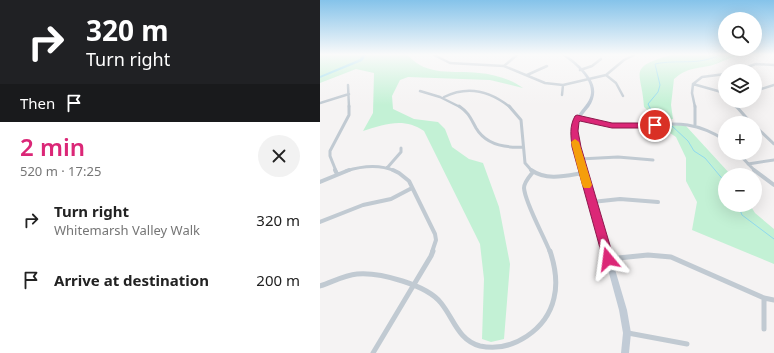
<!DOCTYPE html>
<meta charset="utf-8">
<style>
body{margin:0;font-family:"Noto Sans",sans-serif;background:#f2f2f2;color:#222;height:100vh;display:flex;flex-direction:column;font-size:15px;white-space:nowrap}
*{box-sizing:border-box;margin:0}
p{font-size:13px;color:#767676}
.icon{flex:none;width:22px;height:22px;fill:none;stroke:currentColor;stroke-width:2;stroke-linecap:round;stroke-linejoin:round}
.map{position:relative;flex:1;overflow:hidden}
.drawer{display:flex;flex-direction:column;background:#fff;width:320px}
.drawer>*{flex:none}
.banner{background:#202124;color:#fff;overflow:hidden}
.controls{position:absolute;left:398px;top:12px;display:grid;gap:8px}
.controls a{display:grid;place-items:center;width:44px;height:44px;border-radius:50%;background:#fff;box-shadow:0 4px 16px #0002;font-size:20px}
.pin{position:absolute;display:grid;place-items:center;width:34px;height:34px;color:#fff;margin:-17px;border:2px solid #fff;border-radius:50%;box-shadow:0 1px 4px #0007}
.me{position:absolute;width:44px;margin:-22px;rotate:344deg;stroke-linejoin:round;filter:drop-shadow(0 0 3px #0008)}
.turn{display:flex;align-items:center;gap:14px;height:84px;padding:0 20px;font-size:18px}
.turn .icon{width:52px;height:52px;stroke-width:2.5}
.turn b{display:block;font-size:28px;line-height:34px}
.then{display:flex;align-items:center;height:38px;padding:0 20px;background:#0003;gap:8px;font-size:15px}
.round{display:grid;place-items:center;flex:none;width:42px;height:42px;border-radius:21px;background:#f2f2f2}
.overview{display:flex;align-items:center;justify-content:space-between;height:68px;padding:0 20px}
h1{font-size:24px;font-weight:600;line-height:30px;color:#db2777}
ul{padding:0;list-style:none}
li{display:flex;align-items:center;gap:12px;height:60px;padding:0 20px}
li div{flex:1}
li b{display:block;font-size:15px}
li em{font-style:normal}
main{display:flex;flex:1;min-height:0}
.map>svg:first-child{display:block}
</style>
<main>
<section class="drawer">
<div class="banner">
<div class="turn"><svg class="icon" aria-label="right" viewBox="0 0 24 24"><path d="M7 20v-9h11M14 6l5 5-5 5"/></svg><div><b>320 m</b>Turn right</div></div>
<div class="then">Then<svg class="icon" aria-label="arrive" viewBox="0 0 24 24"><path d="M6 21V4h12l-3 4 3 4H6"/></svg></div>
</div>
<div class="overview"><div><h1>2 min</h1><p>520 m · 17:25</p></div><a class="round"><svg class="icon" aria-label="close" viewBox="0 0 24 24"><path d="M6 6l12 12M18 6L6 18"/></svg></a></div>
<ul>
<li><svg class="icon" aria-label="right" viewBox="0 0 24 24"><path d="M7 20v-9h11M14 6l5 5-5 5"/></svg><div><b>Turn right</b><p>Whitemarsh Valley Walk</p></div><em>320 m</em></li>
<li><svg class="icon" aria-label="arrive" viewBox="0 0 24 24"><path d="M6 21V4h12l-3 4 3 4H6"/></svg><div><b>Arrive at destination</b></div><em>200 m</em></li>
</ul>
</section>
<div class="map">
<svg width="454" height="353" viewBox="0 0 454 353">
<rect width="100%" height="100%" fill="#f5f3f3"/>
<path fill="#c3f1d5" d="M 0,55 L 88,55 C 106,77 134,70 159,73 C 173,74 191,79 203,88 L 170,80 L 88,77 L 80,80 L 72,96 L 73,109 L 94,119 L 118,122 L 125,129 L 132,147 L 149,159 L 163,163 L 179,207 L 190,264 L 184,339 L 171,342 L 162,339 L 164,279 L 160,244 L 104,131 C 84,117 65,124 43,131 L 53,113 L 54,73 L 36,69 L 0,83 Z
M 351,55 L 421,55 C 411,57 402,62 393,65 C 377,69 368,67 354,79 L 351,105 L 353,119 L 338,120 L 324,107 C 322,71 306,68 351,55 Z
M 360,124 L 366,126 L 411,175 L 405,175 L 405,205 L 430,205 L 435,213 L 454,229 L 454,264 L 372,230 L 377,202 L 366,181 L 366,158 L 356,137 L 341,127 Z"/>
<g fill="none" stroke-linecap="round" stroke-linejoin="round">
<path stroke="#90daee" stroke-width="1" d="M 342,118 L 330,108 L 328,104 L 338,92 L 340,85 L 335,64 C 357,59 379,66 399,55
M 352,126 L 368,141 L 374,151 L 385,158 L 405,182
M 418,205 L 422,215 L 454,239"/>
<path fill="#90daee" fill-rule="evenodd" d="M 42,55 L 46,55 L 42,61 L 0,78 L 0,76 L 40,59 Z"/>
<path stroke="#c1cad2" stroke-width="2.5" d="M 114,55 L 130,63 L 184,66 L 225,83 L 243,85 L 286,75 L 304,60 L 314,55
M 184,66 L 197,55
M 260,70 L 272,66 L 281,59
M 415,71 L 436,64 L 454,65
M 207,75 L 227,66
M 286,75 L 296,83 L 303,96
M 373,84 L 405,93
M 28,85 L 29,107
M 100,91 L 120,97 L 140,107
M 435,91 L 454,85
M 242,95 L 243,85
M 124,97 C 148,85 170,91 190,107
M 413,101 L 416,107
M 0,103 L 29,94
M 375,107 L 372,93 L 373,84 L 382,77 L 405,74"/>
<path stroke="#c1cad2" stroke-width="3" d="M 139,106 C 149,113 150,117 156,128 C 166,145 185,148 203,147
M 189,106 L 201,120 L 205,163 L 212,171
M 416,106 L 431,123
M 257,118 C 273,122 289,126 306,126 C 347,126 367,116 405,140
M 375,125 L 375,106
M 435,126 L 454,144
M 418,153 L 435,171
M 260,159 L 298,157 L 333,160
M 428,164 L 454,160
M 67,168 L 81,152 L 81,148
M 16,171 L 10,156 L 10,151 L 29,115 L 29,106
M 26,171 C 42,166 59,164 75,171"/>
<path stroke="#c1cad2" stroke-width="4" d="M 15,170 L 17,174
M 73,170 L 79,173 L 89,181 L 115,234 L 116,240 L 112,252
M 211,170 C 227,181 245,176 263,173
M 434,170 L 454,185
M 213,172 C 209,177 204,182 204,188 C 205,203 224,236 230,252
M 0,182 L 29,170
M 272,202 L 300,199 L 338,202
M 0,222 L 43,205 L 71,199 L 92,188"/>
<path stroke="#c1cad2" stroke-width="5" d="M 288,259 L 328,255 L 351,257 L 444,298 L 454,300
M 0,286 C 12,282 25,275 37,274 C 60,272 107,285 121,303 C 134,319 138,340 160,346 C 193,353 227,329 234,298 C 238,282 235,266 230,251
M 444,298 L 444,329
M 308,333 L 367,344
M 53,353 L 111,256 L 113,251"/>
<path fill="#c1cbd6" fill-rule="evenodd" d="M 242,55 C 249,55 255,62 260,66 C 272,79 280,90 269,107 C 265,112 261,116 258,122 C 256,127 256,132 256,137 L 307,310 L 311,333 L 309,353 L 301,353 L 303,333 L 299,310 L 252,137 C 252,127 255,119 261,111 C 264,107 267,104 269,100 C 278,82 255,64 242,55 Z"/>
</g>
<linearGradient id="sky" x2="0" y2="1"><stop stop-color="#85c3ea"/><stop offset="0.52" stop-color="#fafafa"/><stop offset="1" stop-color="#fafafa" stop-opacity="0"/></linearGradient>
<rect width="454" height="105" fill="url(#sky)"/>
<path fill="#db2777" stroke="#8e194d" d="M 257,115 L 292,123 L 335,123 L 339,125 L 335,128 L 292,128 L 260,121 L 259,122 L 258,131 L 261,147 L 294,259 L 293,263 L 288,265 L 284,263 L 283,259 L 252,147 C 251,136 249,127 255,116 Z"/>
<path fill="#f59e0b" d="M 255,139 L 259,142 L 272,185 L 270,188 L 264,188 L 262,185 L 251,142 Z"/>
</svg>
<div class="controls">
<a><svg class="icon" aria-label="search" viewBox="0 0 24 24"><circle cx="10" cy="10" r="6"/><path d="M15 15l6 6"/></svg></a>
<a><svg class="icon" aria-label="layers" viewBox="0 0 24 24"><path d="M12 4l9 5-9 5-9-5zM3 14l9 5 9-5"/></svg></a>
<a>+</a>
<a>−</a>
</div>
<div class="pin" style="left:335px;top:125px;background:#d93025"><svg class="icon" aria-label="arrive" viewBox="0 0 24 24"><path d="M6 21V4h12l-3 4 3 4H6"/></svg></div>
<svg class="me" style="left:288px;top:259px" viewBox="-20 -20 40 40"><path d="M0-17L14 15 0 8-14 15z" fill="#db2777" stroke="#fff" stroke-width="4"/></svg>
</div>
</main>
